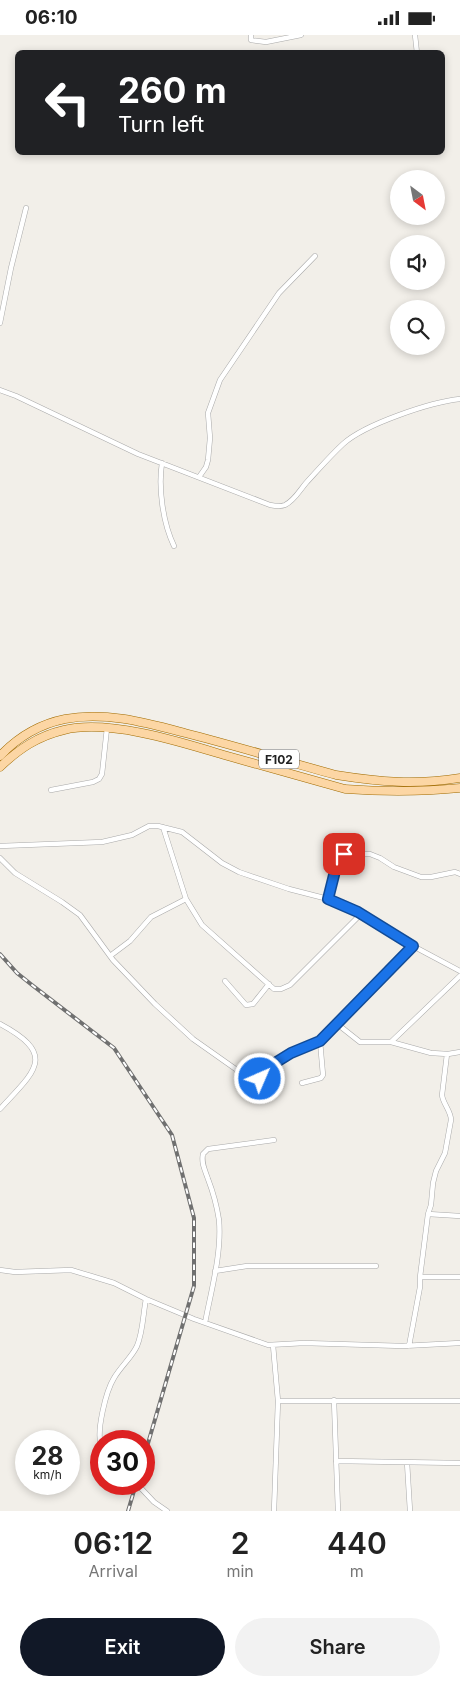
<!DOCTYPE html>
<style>
body{margin:0;font-family:Inter,sans-serif;background:#f2f2f2;color:#222;height:100vh;display:flex;flex-direction:column;font-size:19px;white-space:nowrap}
*{box-sizing:border-box;margin:0}
p{font-size:16px;color:#767676}
.icon{flex:none;width:28px;height:28px;fill:none;stroke:currentColor;stroke-width:2;stroke-linecap:round;stroke-linejoin:round}
.map{position:relative;height:1476px;overflow:hidden}
.panel{display:flex;flex-direction:column;background:#fff;flex:1}
.panel>*{flex:none}
.banner{position:absolute;left:15px;top:15px;width:430px;height:105px;border-radius:8px;box-shadow:0 2px 8px #0003;background:#202124;color:#fff;overflow:hidden}
.needle{width:32px;rotate:148deg}
.buttons{position:absolute;left:390px;top:135px;display:grid;gap:10px}
.buttons a{display:grid;place-items:center;width:55px;height:55px;border-radius:50%;background:#fff;box-shadow:0 2px 8px #0003;font-size:25px}
.speed{position:absolute;left:15px;top:1395px;display:flex;gap:10px;font-size:25px;font-weight:700;text-align:center}
.speed>*{display:grid;place-content:center;width:65px;height:65px;border-radius:50%;background:#fff;box-shadow:0 2px 8px #0003;line-height:1}
.speed small{font-size:12px;font-weight:400}
.speed .limit{border:8px solid #d22;background:#fff;color:#111}
.pin{position:absolute;display:grid;place-items:center;width:42px;height:42px;color:#fff;margin:-21px;border-radius:10px;box-shadow:0 2px 8px #0006}
.me{position:absolute;width:55px;margin:-28px;rotate:45deg;stroke-linejoin:round;filter:drop-shadow(0 0 4px #0008)}
.turn{display:flex;align-items:center;gap:18px;height:105px;padding:0 20px;font-size:22px}
.turn .icon{width:65px;height:65px;stroke-width:2.5}
.turn b{display:block;font-size:35px;line-height:42px}
.eta{display:flex;justify-content:space-evenly;align-items:center;height:85px;text-align:center}
.eta b{font-size:30px;font-weight:600;line-height:35px}
.button{display:flex;gap:10px;margin-top:auto;padding:10px 20px}
.button a{flex:1;height:58px;border-radius:30px;background:#111827;color:#fff;font-size:20px;font-weight:600;line-height:58px;text-align:center}
.button a+a{background:#f2f2f2;color:#222}
.status{display:flex;justify-content:space-between;align-items:center;height:35px;padding:0 25px;background:#fff;direction:ltr}
.status svg{height:14px;fill:currentColor}
.map>svg:first-child{display:block}
</style>
<div class="status"><b>06:10</b><svg viewBox="0 0 49 12"><path d="M0 12V9h3v3zM5 12V6h3v6zM10 12V3h3v9zM15 12V0h3v12zM26 1h20v11H26zM47 4h2v5h-2z"/></svg></div>
<div class="map">
<svg width="460" height="1476" viewBox="0 0 460 1476">
<rect width="100%" height="100%" fill="#f2efe9"/>
<g fill="none" stroke-linecap="round" stroke-linejoin="round">
<defs>
<path id="minor" d="M 251,0 L 251,5 L 266,7 L 301,0
M 415,0 L 417,18
M 0,288 L 11,233 L 26,173
M 0,355 L 16,361 L 138,419 L 270,470 C 275,471 280,472 285,470 C 294,466 300,455 306,448 C 318,435 330,421 343,409 C 365,389 431,367 460,364
M 162,428 C 158,453 163,488 174,511
M 199,442 L 206,432 L 208,425 L 210,403 L 208,378 L 220,345 L 279,258 L 315,221
M 51,755 L 93,747 L 99,744 L 102,739 L 107,693
M 163,792 L 186,864 L 202,890 L 274,954 L 281,954 L 290,950 L 360,880
M 0,811 L 102,807 L 132,800 L 149,791 L 158,791 L 182,797 L 222,828 L 239,837 L 289,854 L 328,864 L 346,872 L 358,877 L 413,911 L 460,936
M 0,823 L 15,838 L 62,867 L 80,880 L 113,925 L 155,969 L 193,1004 L 254,1047 L 260,1044 L 261,1039 L 270,1031 L 291,1018 L 320,1006 L 413,911
M 328,864 L 336,832 L 344,819 L 370,819 L 380,823 L 394,832 L 421,842 L 431,842 L 455,837 L 460,839
M 110,921 L 130,906 L 151,882 L 186,864
M 225,946 L 246,970 L 253,969 L 269,949
M 336,988 L 360,1007 L 391,1007 L 431,1018 L 448,1019 L 460,1017
M 0,989 C 58,1020 35,1036 0,1074
M 391,1007 L 460,941
M 302,1048 L 321,1043 L 323,1040 L 320,1006
M 428,1179 L 460,1181
M 0,1235 L 15,1237 L 71,1235 L 91,1241 L 114,1248 L 146,1264 L 194,1284 L 268,1310 L 304,1308 L 403,1311 L 460,1308
M 215,1236 L 247,1231 L 376,1231
M 420,1242 L 460,1242
M 205,1288 C 211,1256 222,1218 219,1185 C 217,1172 213,1157 208,1144 C 205,1135 201,1128 203,1119 L 208,1114 L 274,1105
M 273,1310 L 278,1366 L 274,1476
M 409,1311 L 420,1252 L 420,1242 L 428,1179 L 431,1170 L 433,1148 L 436,1136 L 445,1118 L 451,1085 C 451,1076 443,1069 442,1060 L 447,1019
M 334,1365 L 338,1476
M 278,1366 L 460,1366
M 101,1411 C 96,1396 106,1356 114,1343 C 121,1331 132,1322 137,1311 C 143,1297 143,1279 146,1264
M 336,1426 L 460,1428
M 407,1427 L 410,1476
M 137,1449 L 154,1467 L 167,1476"/>
<path id="primary" d="M 0,721 C 17,703 40,689 65,684 C 105,676 147,688 185,698 C 236,711 285,726 336,740 C 380,747 415,750 460,743
M 0,732 C 19,714 38,701 64,695 C 109,684 181,707 224,720 C 264,731 305,743 345,754 C 384,757 421,757 460,753"/>
</defs>
<use href="#minor" stroke="#a9a9a9" stroke-width="5.5"/>
<use href="#primary" stroke="#a06b00" stroke-width="9"/>
<use href="#minor" stroke="#fff" stroke-width="4.5"/>
<use href="#primary" stroke="#fcd6a4" stroke-width="8"/>
<defs>
<path id="rail" d="M 0,919 L 17,938 L 32,950 L 114,1013 L 172,1100 L 194,1183 L 194,1251 L 144,1422
M 128,1476 L 136,1449"/>
</defs>
<use href="#rail" stroke="#707070" stroke-width="4"/>
<use href="#rail" stroke="#fff" stroke-width="2" stroke-dasharray="5.5" stroke-linecap="butt"/>
</g>
<g fill="none" stroke-linecap="round" stroke-linejoin="round">
<defs>
<path id="route" d="M 260,1044 L 261,1039 L 270,1031 L 291,1018 L 320,1006 L 413,911 L 358,877 L 328,864 L 336,832 L 344,819"/>
</defs>
<use href="#route" stroke="#114b97" stroke-width="12"/>
<use href="#route" stroke="#1a73e8" stroke-width="9"/>
</g>
<g text-anchor="middle" dominant-baseline="central" stroke-width="4.5" stroke-linejoin="round" paint-order="stroke">
<rect fill="#fff" stroke="#646464" stroke-width="1" x="259" y="714.5" width="40" height="19" rx="4"/>
<g font-size="12" font-weight="bold" fill="#222">
<text x="279" y="724">F102</text>
</g>
</g>
</svg>
<div class="buttons">
<a><svg class="needle" viewBox="-14 -14 28 28"><path d="M0-13l5 13h-10z" fill="#e53935"/><path d="M0 13l5-13h-10z" fill="#767676"/></svg></a>
<a><svg class="icon" aria-label="sound" viewBox="0 0 24 24"><path d="M4 9h4l5-4v14l-5-4H4zM17 9q2 3 0 6"/></svg></a>
<a><svg class="icon" aria-label="search" viewBox="0 0 24 24"><circle cx="10" cy="10" r="6"/><path d="M15 15l6 6"/></svg></a>
</div>
<div class="speed"><div>28<small>km/h</small></div><div class="limit">30</div></div>
<div class="pin" style="left:344px;top:819px;background:#d93025"><svg class="icon" aria-label="arrive" viewBox="0 0 24 24"><path d="M6 21V4h12l-3 4 3 4H6"/></svg></div>
<svg class="me" style="left:260px;top:1044px" viewBox="-20 -20 40 40"><circle r="17" fill="#1a73e8" stroke="#fff" stroke-width="3"/><path d="M0-11L8 9 0 5-8 9z" fill="#fff"/></svg>
<div class="banner">
<div class="turn"><svg class="icon" aria-label="left" viewBox="0 0 24 24"><path d="M17 20v-9H6M10 6l-5 5 5 5"/></svg><div><b>260 m</b>Turn left</div></div>
</div>
</div>
<section class="panel">
<div class="eta">
<div><b>06:12</b><p>Arrival</p></div>
<div><b>2</b><p>min</p></div>
<div><b>440</b><p>m</p></div>
</div>
<div class="button"><a>Exit</a><a>Share</a></div>
</section>
